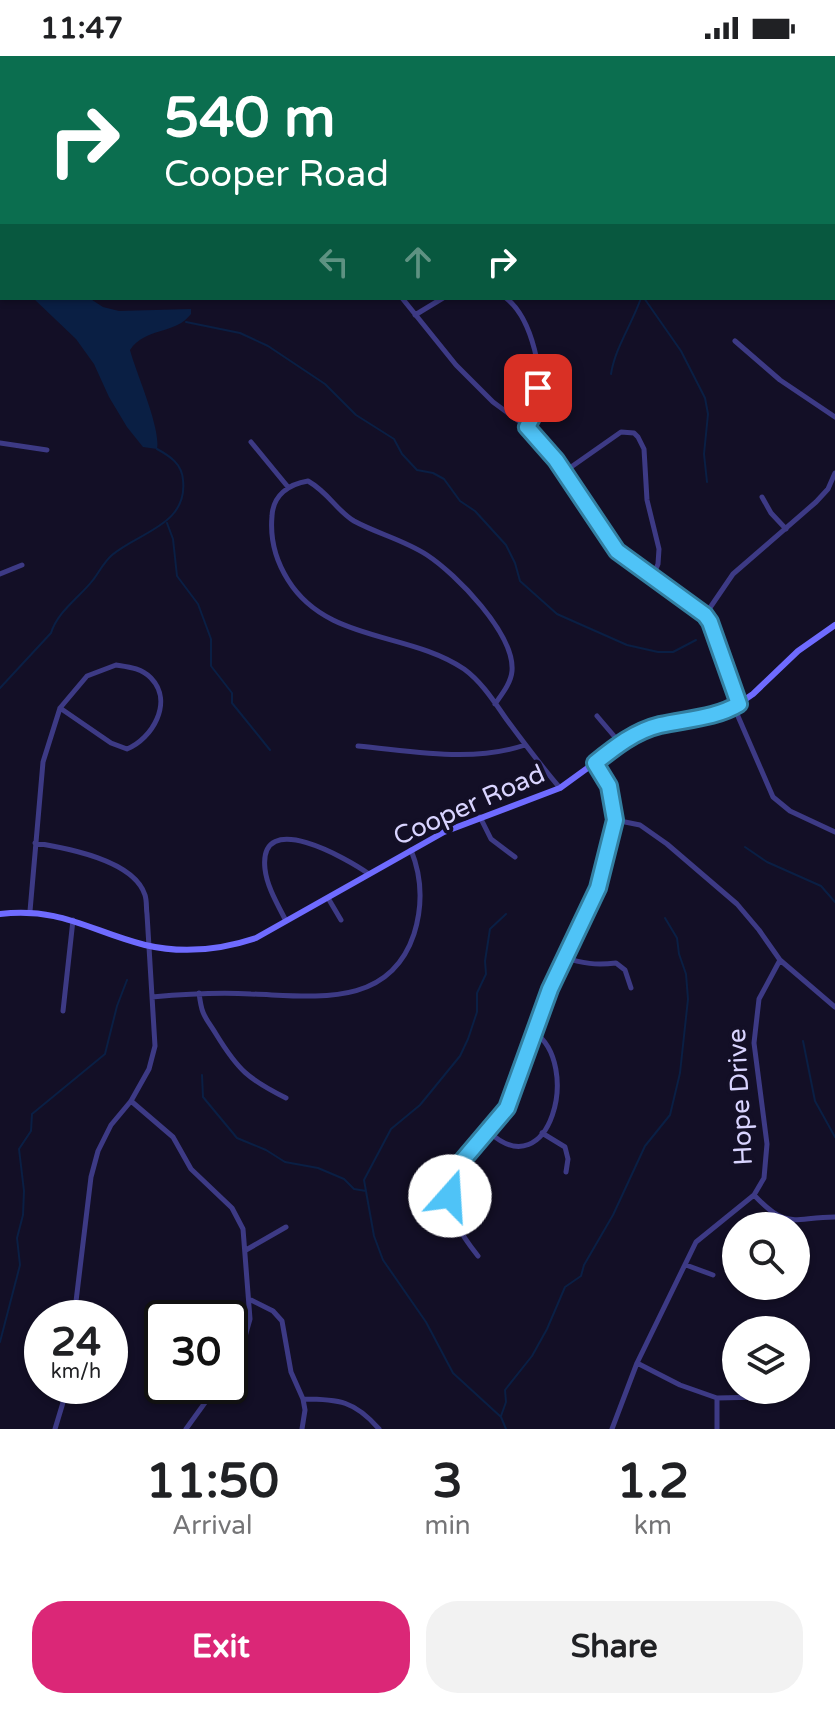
<!DOCTYPE html>
<style>
body{margin:0;font-family:"Varela Round",sans-serif;background:#f2f2f2;color:#202124;height:100vh;display:flex;flex-direction:column;font-size:30px;white-space:nowrap}
*{box-sizing:border-box;margin:0}
p{font-size:26px;color:#757577}
.icon{flex:none;width:44px;height:44px;fill:none;stroke:currentColor;stroke-width:2;stroke-linecap:round;stroke-linejoin:round}
.map{position:relative;height:1373px;overflow:hidden}
.panel{display:flex;flex-direction:column;background:#fff;flex:1}
.panel>*{flex:none}
.hud{position:absolute;left:0px;top:0px;width:836px;height:244px;box-shadow:0 2px 6px #0004;background:#0b6e4f;color:#fff;overflow:hidden}
.fabs{position:absolute;left:722px;top:1156px;display:grid;gap:16px}
.fabs a{display:grid;place-items:center;width:88px;height:88px;border-radius:50%;background:#fff;box-shadow:0 2px 6px #0004;font-size:40px}
.speed{position:absolute;left:24px;top:1244px;display:flex;gap:16px;font-size:40px;font-weight:700;text-align:center}
.speed>*{display:grid;place-content:center;width:104px;height:104px;border-radius:50%;background:#fff;box-shadow:0 2px 6px #0004;line-height:1}
.speed small{font-size:20px;font-weight:400}
.speed .limit{border:4px solid #111;border-radius:12px;background:#fff;color:#111}
.pin{position:absolute;display:grid;place-items:center;width:68px;height:68px;color:#fff;margin:-34px;border-radius:16px;box-shadow:0 4px 12px #0006}
.me{position:absolute;width:88px;margin:-44px;rotate:19deg;stroke-linejoin:round;filter:drop-shadow(0 0 6px #0008)}
.turn{display:flex;align-items:center;gap:28px;height:168px;padding:0 32px;font-size:36px}
.turn .icon{width:104px;height:104px;stroke-width:2.5}
.turn b{display:block;font-size:56px;line-height:68px}
.lanes{display:flex;align-items:center;height:76px;padding:0 32px;background:#0003;justify-content:center;gap:40px;direction:ltr}
.lanes .off{opacity:.35}
.eta{display:flex;justify-content:space-evenly;align-items:center;height:136px;text-align:center}
.eta b{font-size:48px;font-weight:700;line-height:56px}
.button{display:flex;gap:16px;margin-top:auto;padding:16px 32px}
.button a{flex:1;height:92px;border-radius:32px;background:#db2777;color:#fff;font-size:32px;font-weight:700;line-height:92px;text-align:center}
.button a+a{background:#f2f2f2;color:#202124}
.status{display:flex;justify-content:space-between;align-items:center;height:56px;padding:0 40px;background:#fff;direction:ltr}
.status svg{height:22px;fill:currentColor}
.map>svg:first-child{display:block}
</style>
<div class="status"><b>11:47</b><svg viewBox="0 0 49 12"><path d="M0 12V9h3v3zM5 12V6h3v6zM10 12V3h3v9zM15 12V0h3v12zM26 1h20v11H26zM47 4h2v5h-2z"/></svg></div>
<div class="map">
<svg width="835" height="1373" viewBox="0 0 835 1373">
<rect width="100%" height="100%" fill="#130f26"/>
<path fill="#0a1f44" d="M 0,0 L 208,0 L 209,2 L 2,2 L 2,195 Z
M 33,242 L 89,242 L 103,251 L 119,255 L 191,253 L 191,258 C 175,279 145,271 130,294 C 136,317 161,372 157,393 L 143,391 L 127,371 L 109,341 L 94,308 L 76,283 Z"/>
<g fill="none" stroke-linecap="round" stroke-linejoin="round">
<path stroke="#0a1f44" stroke-width="2" d="M 361,0 L 364,2
M 644,242 L 681,295 L 705,342 L 708,358 L 704,398 L 707,426
M 186,266 L 240,277 L 268,290 L 325,328 L 356,359 L 394,383 L 402,398 L 417,414 L 433,417 L 444,423 L 460,445 L 475,455 L 506,489 L 515,507 L 520,525 L 557,558 L 627,589 L 658,596 L 673,596 L 696,584
M 611,318 C 615,292 632,268 641,242
M 167,467 L 173,483 L 177,520 L 198,548 L 211,583 L 211,610 L 232,637 L 232,647 L 270,694
M 0,632 L 51,577 C 58,555 79,542 93,524 C 99,516 104,506 112,499 C 139,476 188,469 183,424 C 182,408 170,400 157,393
M 745,791 L 767,806 L 821,830 L 835,846
M 803,985 L 815,1045 L 835,1081
M 202,1019 L 203,1041 L 237,1082 L 266,1094 L 285,1106 L 318,1112 L 344,1123 L 354,1133 L 366,1135
M 0,1286 L 20,1209 L 17,1182 L 23,1159 L 24,1135 L 19,1093 L 31,1075 L 32,1058 L 105,998 L 117,950 L 127,924
M 501,1360 L 506,1346 L 505,1334 L 532,1300 L 547,1273 L 565,1231 L 581,1220 L 584,1209 L 613,1159 L 645,1090 L 670,1059 L 680,1017 L 688,943 L 686,918 L 679,898 L 677,882 L 665,862
M 506,1373 L 501,1361 L 453,1317 L 426,1266 L 383,1204 L 374,1180 L 364,1124 L 391,1073 L 420,1049 L 460,1000 L 468,983 L 477,956 L 477,937 L 486,918 L 485,905 L 490,873 L 506,858"/>
<path stroke="#3d3a85" stroke-width="5" d="M 565,0 L 571,2
M 703,0 L 704,2
M 803,0 L 805,2
M 657,2 L 659,0
M 834,32 L 835,33
M 834,44 L 835,43
M 834,193 L 835,193
M 402,242 L 456,309 L 493,346 L 527,371 L 546,392 L 617,495 L 705,559 L 710,566 L 739,648
M 506,242 C 532,262 546,322 536,354 C 534,359 530,365 527,371
M 415,259 L 443,242
M 735,285 L 780,324 L 835,361
M 251,386 L 288,431
M 0,387 L 47,394
M 564,416 L 621,376 L 634,377 L 638,381 L 644,393 L 647,444 L 659,493 L 658,508 L 652,522
M 762,441 L 771,457 L 786,473
M 0,518 L 22,509
M 705,559 L 733,518 L 816,446 L 828,433 L 835,417
M 116,609 C 129,611 141,612 151,622 C 174,646 152,683 127,693 L 111,687 L 60,652 L 87,620 Z
M 495,648 C 502,638 511,627 512,615 C 515,578 456,518 427,499 C 404,484 378,478 354,465 C 337,455 329,437 308,425 C 289,428 273,439 272,460 C 270,482 276,505 288,524 C 327,587 408,575 464,613 C 482,626 495,647 507,664 C 524,687 541,710 560,732
M 734,651 L 773,741 L 790,755 L 835,776
M 597,660 L 620,687
M 358,690 C 413,695 472,707 525,689
M 480,761 L 491,783 L 515,801
M 615,764 L 640,769 L 667,788 L 737,848 L 759,874 L 780,904 L 835,951
M 35,787 C 67,792 134,804 145,839 C 147,845 146,852 147,858 L 155,990 L 149,1013 L 131,1045 L 111,1069 L 98,1095 L 91,1121 L 74,1262
M 328,842 L 341,864
M 30,855 L 43,706 L 60,652
M 286,865 C 278,849 267,831 265,813 C 258,751 348,803 369,818
M 564,901 C 582,908 597,909 616,907 L 625,914 L 631,932
M 199,937 C 202,960 204,959 216,978 C 238,1014 248,1023 286,1042
M 152,941 C 185,938 217,936 251,938 C 314,940 389,953 414,878 C 423,849 422,821 411,794
M 63,955 L 73,864
M 131,1045 L 173,1081 L 191,1113 L 232,1152 L 243,1173 L 250,1263 L 244,1284 L 230,1312
M 489,1076 C 550,1132 582,1008 534,976
M 542,1077 L 565,1091 L 568,1103 L 566,1116
M 754,1139 C 788,1175 792,1161 835,1161
M 246,1194 L 286,1171
M 478,1200 C 462,1180 446,1157 451,1129 C 456,1096 492,1080 507,1052 C 525,1018 532,979 546,943 C 573,876 646,777 595,707
M 686,1209 L 713,1219
M 251,1244 L 273,1255 L 282,1265 L 291,1316 L 303,1343 L 305,1354 L 302,1373
M 637,1307 L 680,1329 L 717,1342 L 762,1341
M 303,1343 C 339,1343 355,1345 379,1373
M 55,1373 L 68,1330
M 186,1373 L 217,1330
M 612,1373 L 637,1307 L 696,1186 L 754,1139 L 764,1122 L 767,1088 L 754,987 L 759,943 L 780,904
M 717,1373 L 717,1342"/>
<path stroke="#6f6bff" stroke-width="6" d="M 0,858 C 61,851 90,875 145,889 C 183,898 220,894 256,882 L 444,776 L 560,732 L 633,679 L 657,669 L 713,658 L 734,651 L 753,638 L 798,595 L 835,569"/>
</g>
<g fill="none" stroke-linecap="round" stroke-linejoin="round">
<defs>
<path id="route" d="M 450,1140 L 457,1111 L 507,1052 L 550,933 L 598,832 L 615,764 L 609,730 L 595,707 C 615,691 635,675 660,669 C 687,663 716,662 739,648 L 710,566 L 705,559 L 617,495 L 556,404 L 527,371 L 536,354 L 538,332"/>
</defs>
<use href="#route" stroke="#337fa1" stroke-width="20"/>
<use href="#route" stroke="#4fc3f7" stroke-width="14"/>
</g>
<g text-anchor="middle" dominant-baseline="central" stroke-width="8" stroke-linejoin="round" paint-order="stroke">
<g font-size="26" fill="#d9d4ff" stroke="#130f26">
<text transform="translate(469 749) rotate(-24)">Cooper Road</text>
<text transform="translate(740 1041) rotate(-93)">Hope Drive</text>
</g>
</g>
</svg>
<div class="fabs">
<a><svg class="icon" aria-label="search" viewBox="0 0 24 24"><circle cx="10" cy="10" r="6"/><path d="M15 15l6 6"/></svg></a>
<a><svg class="icon" aria-label="layers" viewBox="0 0 24 24"><path d="M12 4l9 5-9 5-9-5zM3 14l9 5 9-5"/></svg></a>
</div>
<div class="speed"><div>24<small>km/h</small></div><div class="limit">30</div></div>
<div class="pin" style="left:538px;top:332px;background:#d93025"><svg class="icon" aria-label="arrive" viewBox="0 0 24 24"><path d="M6 21V4h12l-3 4 3 4H6"/></svg></div>
<svg class="me" style="left:450px;top:1140px" viewBox="-20 -20 40 40"><circle r="19" fill="#fff"/><path d="M0-13L10 11 0 6-10 11z" fill="#4fc3f7"/></svg>
<div class="hud">
<div class="turn"><svg class="icon" aria-label="right" viewBox="0 0 24 24"><path d="M7 20v-9h11M14 6l5 5-5 5"/></svg><div><b>540 m</b>Cooper Road</div></div>
<div class="lanes"><svg class="icon off" aria-label="left" viewBox="0 0 24 24"><path d="M17 20v-9H6M10 6l-5 5 5 5"/></svg><svg class="icon off" aria-label="ahead" viewBox="0 0 24 24"><path d="M12 20V5M6 11l6-6 6 6"/></svg><svg class="icon" aria-label="right" viewBox="0 0 24 24"><path d="M7 20v-9h11M14 6l5 5-5 5"/></svg></div>
</div>
</div>
<section class="panel">
<div class="eta">
<div><b>11:50</b><p>Arrival</p></div>
<div><b>3</b><p>min</p></div>
<div><b>1.2</b><p>km</p></div>
</div>
<div class="button"><a>Exit</a><a>Share</a></div>
</section>
